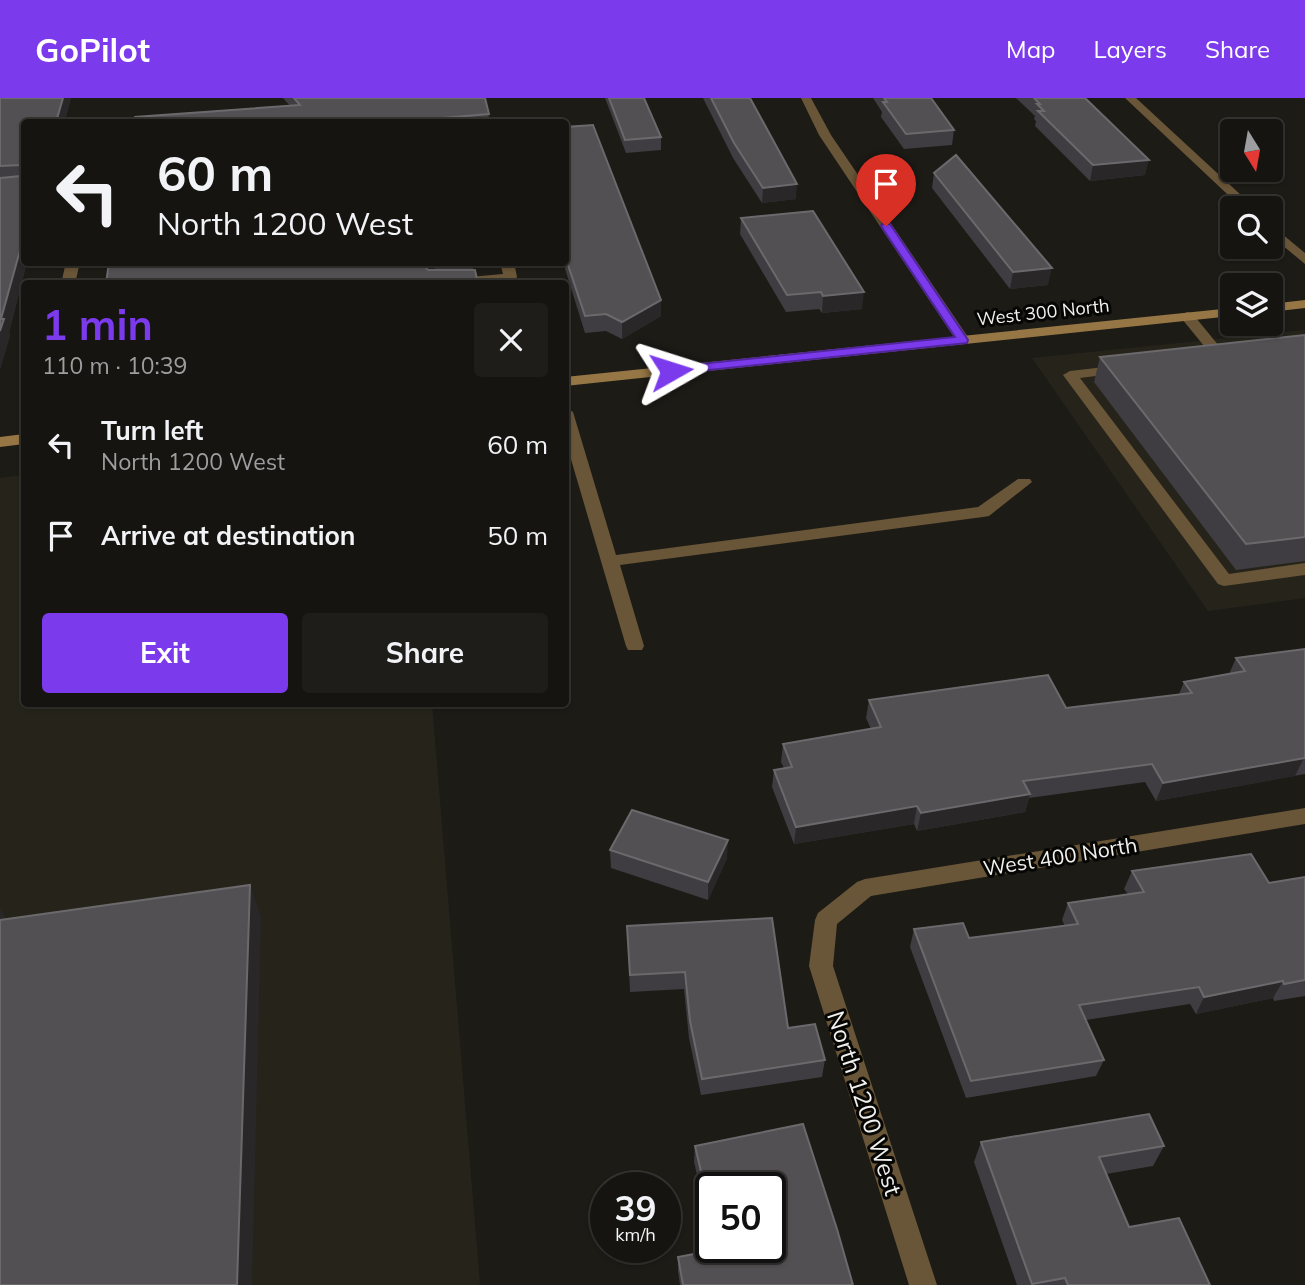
<!DOCTYPE html>
<meta charset="utf-8">
<style>
body{margin:0;font-family:Mulish,sans-serif;background:#1e1d19;color:#f1f3f6;height:100vh;display:flex;flex-direction:column;font-size:26px;white-space:nowrap}
*{box-sizing:border-box;margin:0}
p{font-size:23px;color:#9d9e9f}
.icon{flex:none;width:38px;height:38px;fill:none;stroke:currentColor;stroke-width:2;stroke-linecap:round;stroke-linejoin:round}
.map{position:relative;flex:1;overflow:hidden}
.sheet{position:absolute;left:21px;top:182px;width:548px;height:427px;display:flex;flex-direction:column;background:#151410;border-radius:7px;box-shadow:0 2px 5px #0004,0 0 0 2px #343330}
.sheet>*{flex:none}
.hud{position:absolute;left:21px;top:21px;width:548px;height:147px;border-radius:7px;box-shadow:0 2px 5px #0004,0 0 0 2px #343330;background:#151410;color:#f1f3f6;overflow:hidden}
.needle{width:46px;rotate:169deg}
.fabs{position:absolute;left:1220px;top:21px;display:grid;gap:14px}
.fabs a{display:grid;place-items:center;width:63px;height:63px;border-radius:7px;background:#151410;box-shadow:0 2px 5px #0004,0 0 0 2px #343330;font-size:35px}
.speed{position:absolute;left:590px;top:1074px;display:flex;gap:14px;font-size:35px;font-weight:700;text-align:center}
.speed>*{display:grid;place-content:center;width:91px;height:91px;border-radius:50%;background:#151410;box-shadow:0 2px 5px #0004,0 0 0 2px #343330;line-height:1}
.speed small{font-size:18px;font-weight:400}
.speed .limit{border:4px solid #111;border-radius:10px;background:#fff;color:#111}
.pin{position:absolute;display:grid;place-items:center;width:60px;height:60px;color:#fff;margin:-72px -30px;border-radius:50% 50% 50% 0;rotate:-45deg;box-shadow:0 0 7px #0007}
.pin .icon{rotate:45deg}
.me{position:absolute;width:77px;margin:-38px;rotate:84deg;stroke-linejoin:round;filter:drop-shadow(0 0 5px #0008)}
.turn{display:flex;align-items:center;gap:24px;height:147px;padding:0 21px;font-size:32px}
.turn .icon{width:91px;height:91px;stroke-width:2.5}
.turn b{display:block;font-size:49px;line-height:60px}
.round{display:grid;place-items:center;flex:none;width:74px;height:74px;border-radius:7px;background:#1e1d19}
.summary{display:flex;align-items:center;justify-content:space-between;height:119px;padding:0 21px}
h1{font-size:42px;font-weight:700;line-height:52px;color:#7c3aed}
.cta{display:flex;gap:14px;margin-top:auto;padding:14px 21px}
.cta a{flex:1;height:80px;border-radius:7px;background:#7c3aed;color:#fff;font-size:28px;font-weight:700;line-height:80px;text-align:center}
.cta a+a{background:#1e1d19;color:#f1f3f6}
ul{padding:0;list-style:none}
li{display:flex;align-items:center;gap:21px;height:91px;padding:0 21px}
li div{flex:1}
li b{display:block;font-size:26px}
li em{font-style:normal}
header{display:flex;align-items:center;gap:42px;box-sizing:border-box;height:98px;padding:0 35px;background:#7c3aed;color:#fff}
header strong{font-size:33px}
nav{display:flex;gap:38px;margin-inline-start:auto;font-size:24px}
.map>svg:first-child{display:block}
</style>
<header>
<strong>GoPilot</strong>
<nav><a>Map</a><a>Layers</a><a>Share</a></nav>
</header>
<div class="map">
<svg width="1305" height="1187" viewBox="0 0 1305 1187">
<rect width="100%" height="100%" fill="#1c1b16"/>
<path fill="#26241a" d="M 1305,232 L 1305,500 L 1208,513 L 1032,260 Z
M 24,377 L 24,606 L 432,606 L 480,1187 L 0,1187 L 0,380 Z"/>
<g fill="none" stroke-linecap="round" stroke-linejoin="round">
<path fill="#695537" fill-rule="evenodd" d="M 1187,214 L 1192,215 L 1228,259 L 1230,262 L 1228,265 L 1218,265 L 1182,221 L 1180,218 Z
M 1122,267 L 1127,268 L 1129,271 L 1127,274 L 1080,280 L 1229,476 L 1305,465 L 1305,477 L 1224,488 L 1218,486 L 1063,277 L 1070,273 Z"/>
<path fill="#695537" fill-rule="evenodd" d="M 801,0 L 811,0 L 831,37 L 970,242 L 968,245 L 963,246 L 956,242 L 819,37 Z
M 1125,0 L 1136,0 L 1255,110 L 1242,110 Z
M 1270,126 L 1305,155 L 1305,166 L 1270,137 Z
M 66,164 L 80,164 L 75,186 L 61,186 Z
M 500,164 L 514,164 L 517,179 L 515,182 L 484,186 L 430,186 L 436,182 L 503,176 Z
M 565,309 L 573,314 L 616,457 L 978,409 L 1018,381 L 1030,381 L 1032,384 L 989,418 L 983,419 L 620,467 L 644,548 L 642,552 L 628,552 L 626,548 L 565,341 Z
M 1305,710 L 1305,726 L 871,798 L 837,826 L 833,868 L 937,1187 L 909,1187 L 809,868 L 815,822 L 818,815 L 857,784 L 865,781 Z"/>
<path fill="#967645" fill-rule="evenodd" d="M 1305,202 L 1305,210 L 1270,214 L 1270,206 Z
M 1232,210 L 1232,218 L 565,288 L 565,279 Z
M 24,336 L 24,346 L 0,349 L 0,339 Z"/>
</g>
<path fill="#3f3d41" d="M 0,0 L 71,0 L 24,164 L 27,164 L 9,234 L 10,237 L 0,271 Z
M 283,0 L 485,0 L 490,24 L 134,24 L 290,8 Z
M 605,0 L 644,0 L 661,39 L 661,52 L 626,55 Z
M 703,0 L 750,0 L 796,101 L 762,105 L 733,60 Z
M 873,0 L 931,0 L 954,32 L 952,47 L 904,51 L 881,19 L 882,14 Z
M 1016,0 L 1085,0 L 1145,77 L 1090,83 L 1035,28 L 1036,23 L 1034,21 L 1035,18 Z
M 565,29 L 661,218 L 622,241 L 606,233 L 585,235 L 563,164 L 565,164 Z
M 934,75 L 1048,187 L 1010,191 L 932,90 Z
M 741,120 L 862,211 L 822,215 L 819,211 L 786,214 L 740,136 Z
M 109,164 L 473,164 L 473,172 L 478,186 Z
M 1305,237 L 1305,463 L 1236,472 L 1094,284 L 1100,259 Z
M 1305,551 L 1305,676 L 1156,703 L 1145,684 L 1029,700 L 1025,714 L 917,733 L 914,726 L 794,746 L 772,689 L 774,672 L 784,670 L 781,664 L 783,646 L 871,631 L 866,620 L 869,602 L 1066,610 L 1179,596 L 1184,584 L 1229,576 L 1236,560 Z
M 610,752 L 727,760 L 708,802 L 611,770 Z
M 1132,773 L 1269,785 L 1305,779 L 1305,898 L 1274,903 L 1273,900 L 1196,916 L 1190,906 L 1086,922 L 1104,962 L 1096,978 L 966,1000 L 910,849 L 914,831 L 969,840 L 1065,828 L 1062,822 L 1068,805 L 1128,796 L 1124,791 Z
M 627,828 L 788,930 L 825,962 L 822,979 L 701,997 L 689,940 L 684,891 L 630,894 Z
M 981,1044 L 1164,1048 L 1153,1068 L 1106,1076 L 1129,1129 L 1210,1187 L 1017,1187 L 974,1064 Z
M 695,1048 L 853,1187 L 680,1187 L 678,1173 L 678,1159 L 715,1152 L 715,1150 L 770,1150 L 710,1090 L 710,1132 L 694,1064 Z"/>
<path fill="#292728" d="M 63,0 L 71,0 L 65,24 L 56,24 Z
M 1149,62 L 1145,77 L 1090,83 L 1093,67 Z
M 797,86 L 796,101 L 762,105 L 763,90 Z
M 24,138 L 24,164 L 27,164 L 9,234 L 10,237 L 0,271 L 0,233 L 1,221 Z
M 432,164 L 434,164 L 436,179 L 425,169 Z
M 1052,170 L 1048,187 L 1010,191 L 1013,174 Z
M 864,194 L 862,211 L 822,215 L 823,198 Z
M 661,202 L 661,218 L 622,241 L 622,224 Z
M 1304,660 L 1295,678 L 1156,703 L 1163,685 Z
M 1030,696 L 1025,714 L 917,733 L 921,715 Z
M 917,708 L 914,726 L 794,746 L 796,729 Z
M 728,742 L 727,760 L 708,802 L 708,784 Z
M 250,787 L 261,819 L 252,1187 L 237,1187 Z
M 0,810 L 14,835 L 0,837 Z
M 1283,883 L 1273,900 L 1196,916 L 1204,899 Z"/>
<path fill="#535054" stroke="#6c696c" stroke-width="2" d="M 0,0 L 63,0 L 56,24 L 24,24 L 24,138 L 1,221 L 4,221 L 0,233 L 0,80 L 21,78 L 21,67 L 0,68 Z
M 294,0 L 485,0 L 489,16 L 443,20 L 444,24 L 134,24 L 135,19 L 300,7 Z
M 609,0 L 644,0 L 661,39 L 625,42 Z
M 711,0 L 750,0 L 797,86 L 763,90 L 734,45 Z
M 884,0 L 931,0 L 954,32 L 906,36 L 883,4 L 887,4 Z
M 1034,0 L 1085,0 L 1149,62 L 1093,67 L 1038,13 L 1044,13 L 1037,6 L 1040,6 Z
M 593,27 L 661,202 L 622,224 L 606,216 L 585,218 L 565,158 L 565,29 Z
M 956,57 L 1052,170 L 1013,174 L 934,75 Z
M 813,113 L 864,194 L 823,198 L 821,194 L 787,197 L 741,120 Z
M 109,164 L 432,164 L 425,169 L 428,172 L 475,172 L 478,186 L 106,186 Z
M 1305,237 L 1305,439 L 1246,446 L 1100,259 Z
M 1305,551 L 1305,660 L 1163,685 L 1152,666 L 1023,683 L 1030,696 L 921,715 L 917,708 L 796,729 L 774,672 L 792,669 L 783,646 L 881,629 L 869,602 L 1048,577 L 1066,610 L 1192,595 L 1184,584 L 1245,573 L 1236,560 Z
M 632,712 L 728,742 L 708,784 L 610,752 Z
M 1251,756 L 1269,785 L 1305,779 L 1305,882 L 1284,886 L 1283,883 L 1204,899 L 1199,889 L 1079,907 L 1104,962 L 971,983 L 914,831 L 963,825 L 969,840 L 1078,826 L 1068,805 L 1144,794 L 1132,773 Z
M 250,787 L 237,1187 L 0,1187 L 0,822 Z
M 772,820 L 788,930 L 815,926 L 825,962 L 702,981 L 690,923 L 685,874 L 630,877 L 627,828 Z
M 1149,1016 L 1164,1048 L 1099,1059 L 1129,1129 L 1179,1120 L 1210,1187 L 1068,1187 L 1065,1180 L 1032,1186 L 981,1044 Z
M 803,1026 L 837,1131 L 853,1187 L 683,1187 L 678,1159 L 720,1151 L 720,1150 L 770,1150 L 770,1090 L 710,1090 L 710,1112 L 695,1048 Z"/>
<path fill="#7c3aed" stroke="#51269a" stroke-width="2" d="M 882,126 L 890,126 L 968,242 L 967,245 L 671,276 L 665,273 L 671,269 L 955,239 L 881,128 Z"/>
<g text-anchor="middle" dominant-baseline="central" stroke-width="6" stroke-linejoin="round" paint-order="stroke">
<g font-size="18" fill="#f2f1ee" stroke="#060604">
<text transform="translate(1043 214) rotate(-6)">West 300 North</text>
</g>
<g font-size="21" fill="#f2f1ee" stroke="#060604">
<text transform="translate(1060 758) rotate(-9)">West 400 North</text>
</g>
<g font-size="24" fill="#f2f1ee" stroke="#060604">
<text transform="translate(865 1005) rotate(72)">North 1200 West</text>
</g>
</g>
</svg>
<div class="fabs">
<a><svg class="needle" viewBox="-14 -14 28 28"><path d="M0-13l5 13h-10z" fill="#e53935"/><path d="M0 13l5-13h-10z" fill="#9d9e9f"/></svg></a>
<a><svg class="icon" aria-label="search" viewBox="0 0 24 24"><circle cx="10" cy="10" r="6"/><path d="M15 15l6 6"/></svg></a>
<a><svg class="icon" aria-label="layers" viewBox="0 0 24 24"><path d="M12 4l9 5-9 5-9-5zM3 14l9 5 9-5"/></svg></a>
</div>
<div class="speed"><div>39<small>km/h</small></div><div class="limit">50</div></div>
<div class="pin" style="left:886px;top:128px;background:#d93025"><svg class="icon" aria-label="arrive" viewBox="0 0 24 24"><path d="M6 21V4h12l-3 4 3 4H6"/></svg></div>
<svg class="me" style="left:671px;top:273px" viewBox="-20 -20 40 40"><path d="M0-17L14 15 0 8-14 15z" fill="#7c3aed" stroke="#fff" stroke-width="4"/></svg>
<div class="hud">
<div class="turn"><svg class="icon" aria-label="left" viewBox="0 0 24 24"><path d="M17 20v-9H6M10 6l-5 5 5 5"/></svg><div><b>60 m</b>North 1200 West</div></div>
</div>
<section class="sheet">
<div class="summary"><div><h1>1 min</h1><p>110 m · 10:39</p></div><a class="round"><svg class="icon" aria-label="close" viewBox="0 0 24 24"><path d="M6 6l12 12M18 6L6 18"/></svg></a></div>
<ul>
<li><svg class="icon" aria-label="left" viewBox="0 0 24 24"><path d="M17 20v-9H6M10 6l-5 5 5 5"/></svg><div><b>Turn left</b><p>North 1200 West</p></div><em>60 m</em></li>
<li><svg class="icon" aria-label="arrive" viewBox="0 0 24 24"><path d="M6 21V4h12l-3 4 3 4H6"/></svg><div><b>Arrive at destination</b></div><em>50 m</em></li>
</ul>
<div class="cta"><a>Exit</a><a>Share</a></div>
</section>
</div>
